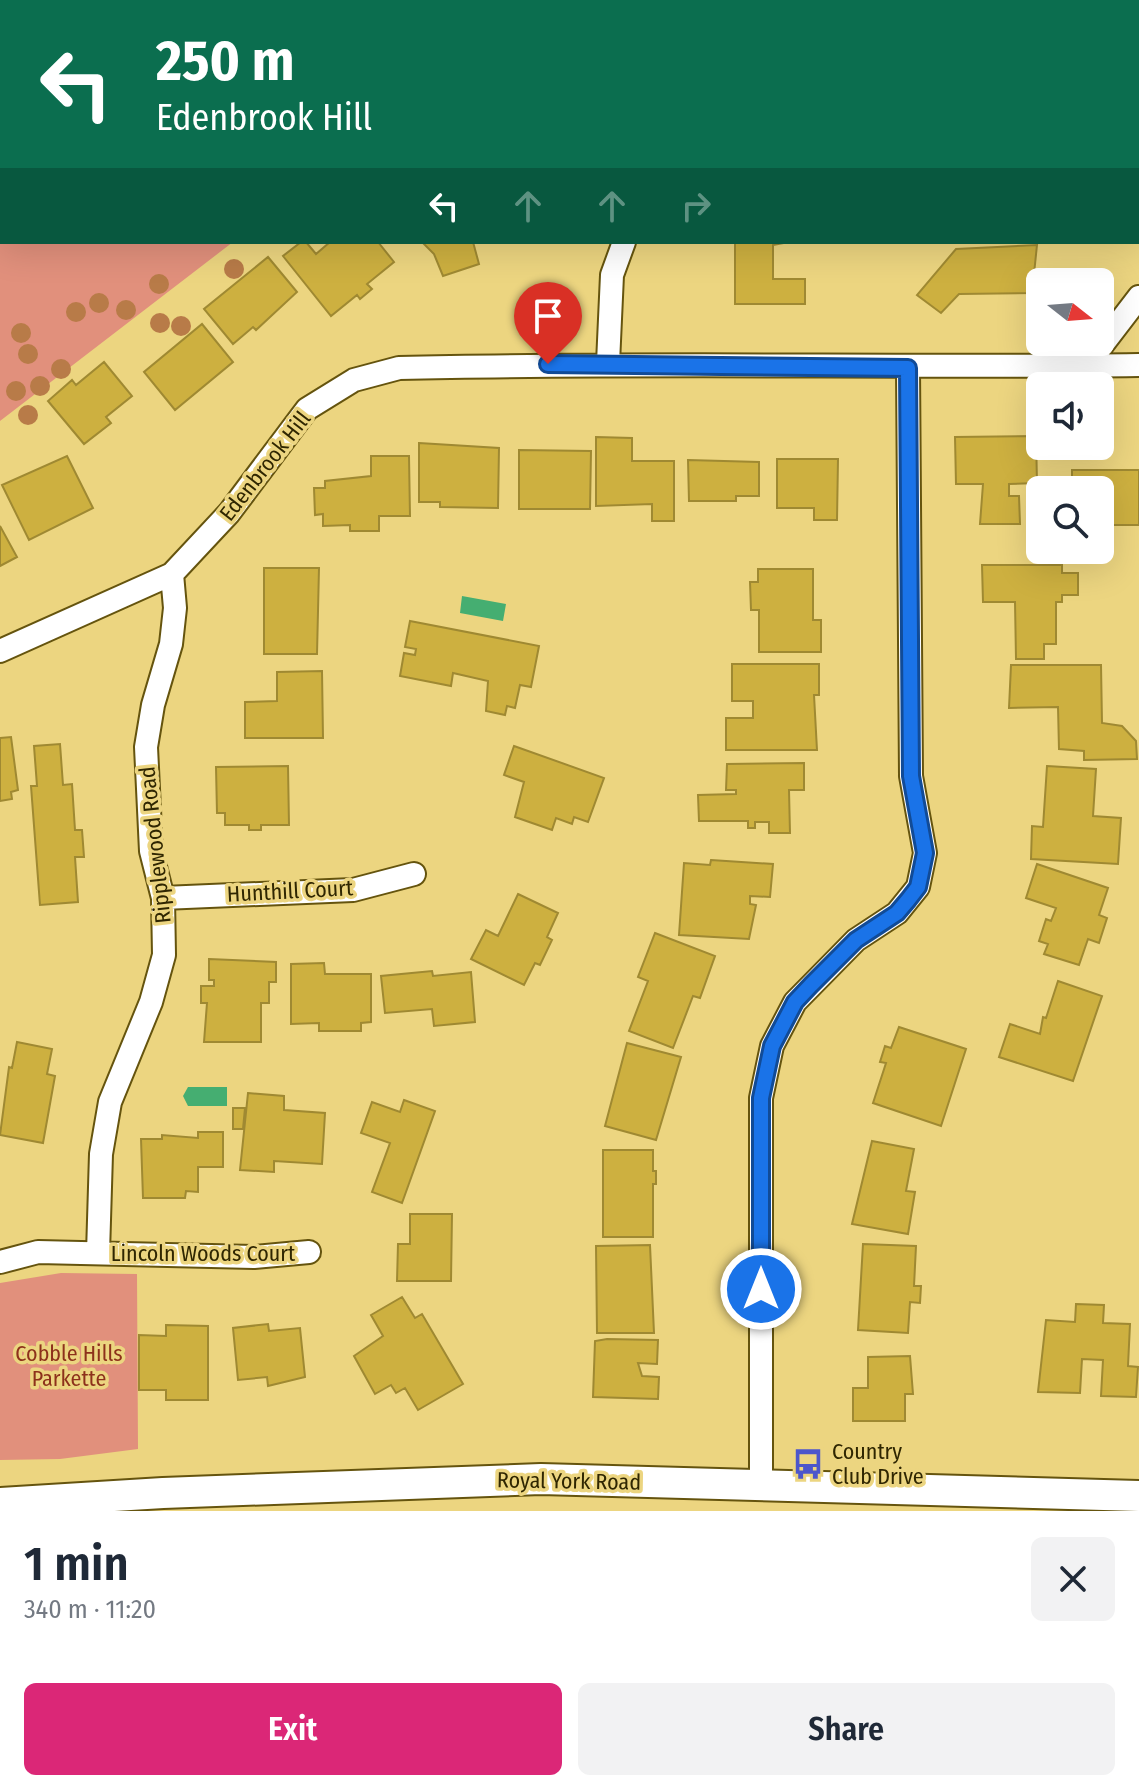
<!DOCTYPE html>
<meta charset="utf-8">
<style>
body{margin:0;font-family:"Fira Sans Condensed",sans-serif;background:#f2f2f3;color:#1f2937;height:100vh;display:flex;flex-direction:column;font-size:30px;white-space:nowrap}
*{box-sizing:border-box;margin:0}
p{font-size:26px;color:#747a83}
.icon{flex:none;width:44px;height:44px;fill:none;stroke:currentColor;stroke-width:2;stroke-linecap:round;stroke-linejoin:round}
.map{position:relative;height:1511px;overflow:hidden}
.panel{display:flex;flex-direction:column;background:#fff;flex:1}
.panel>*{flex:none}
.banner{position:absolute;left:0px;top:0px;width:1140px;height:244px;box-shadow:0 8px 32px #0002;background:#0b6e4f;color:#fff;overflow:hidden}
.needle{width:52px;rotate:107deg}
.controls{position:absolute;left:1026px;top:268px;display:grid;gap:16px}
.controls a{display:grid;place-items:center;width:88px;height:88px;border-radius:12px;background:#fff;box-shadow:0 8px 32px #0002;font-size:40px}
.pin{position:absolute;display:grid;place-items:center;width:68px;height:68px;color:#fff;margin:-82px -34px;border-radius:50% 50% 50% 0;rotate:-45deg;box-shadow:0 0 8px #0007}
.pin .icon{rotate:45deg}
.me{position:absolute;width:88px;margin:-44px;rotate:0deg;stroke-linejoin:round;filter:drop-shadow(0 0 6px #0008)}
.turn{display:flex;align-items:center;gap:28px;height:168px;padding:0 24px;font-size:36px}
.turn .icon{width:104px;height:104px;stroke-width:2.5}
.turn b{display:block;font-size:56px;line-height:68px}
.lanes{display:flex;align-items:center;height:76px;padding:0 24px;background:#0003;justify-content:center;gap:40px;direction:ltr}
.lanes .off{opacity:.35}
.round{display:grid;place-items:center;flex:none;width:84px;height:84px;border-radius:12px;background:#f2f2f3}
.headline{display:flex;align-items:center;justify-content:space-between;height:136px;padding:0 24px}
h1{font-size:48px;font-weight:600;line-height:60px}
.cta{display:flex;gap:16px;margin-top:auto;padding:16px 24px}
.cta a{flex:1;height:92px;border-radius:12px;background:#db2777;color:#fff;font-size:32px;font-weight:600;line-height:92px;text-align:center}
.cta a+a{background:#f2f2f3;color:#1f2937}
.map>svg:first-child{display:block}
</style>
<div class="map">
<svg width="1139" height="1511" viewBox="0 0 1139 1511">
<rect width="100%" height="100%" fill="#ecd580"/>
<path fill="#e1907c" d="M 0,0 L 481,0 L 2,2 L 2,242 L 233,242 L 0,421 Z
M 61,1273 L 137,1274 L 138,1449 L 60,1459 L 0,1460 L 0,1283 Z"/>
<path fill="#45ae71" d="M 462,596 L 506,604 L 503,621 L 460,613 Z
M 188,1087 L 227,1087 L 227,1106 L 188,1106 L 183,1096 Z"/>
<path fill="#cdb040" stroke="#9f8932" stroke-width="2" d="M 920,0 L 972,0 L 918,2 Z
M 301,242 L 306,242 L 316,254 L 330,242 L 378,242 L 394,262 L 367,284 L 372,289 L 360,299 L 357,295 L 331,316 L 283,256 Z
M 422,242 L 473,242 L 479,264 L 443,276 L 434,254 Z
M 735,242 L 789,242 L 773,245 L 773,279 L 805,279 L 805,304 L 735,304 Z
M 1037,245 L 1032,293 L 959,294 L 941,313 L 917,295 L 956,249 Z
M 268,257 L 297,292 L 256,330 L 253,327 L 233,344 L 204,309 Z
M 202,324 L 233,362 L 175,410 L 144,372 Z
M 104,362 L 132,396 L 106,417 L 111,423 L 84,444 L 48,401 L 72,380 L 76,385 Z
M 1036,436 L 1037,483 L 1009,484 L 1009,496 L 1019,496 L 1020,524 L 980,524 L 983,484 L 956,484 L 955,437 Z
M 596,437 L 632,438 L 632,461 L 674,461 L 674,521 L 652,521 L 652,504 L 596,506 Z
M 419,443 L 499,448 L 498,508 L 440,507 L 440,502 L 419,502 Z
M 519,450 L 591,451 L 590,509 L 519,509 Z
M 67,456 L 93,508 L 29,540 L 2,485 Z
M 371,456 L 409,456 L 410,516 L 379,516 L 379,531 L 350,531 L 350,525 L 323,526 L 323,514 L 315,515 L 314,488 L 325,488 L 325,481 L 371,476 Z
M 777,459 L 838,459 L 837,520 L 814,520 L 814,508 L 777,508 Z
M 688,460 L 759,462 L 759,496 L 736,496 L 736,501 L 689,501 Z
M 1072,470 L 1139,470 L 1139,525 L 1100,525 L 1100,490 L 1058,490 L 1058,483 L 1072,483 Z
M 0,526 L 17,557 L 0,566 Z
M 982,565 L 1062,565 L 1062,573 L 1078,573 L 1078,595 L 1062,595 L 1062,602 L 1056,602 L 1056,644 L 1044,644 L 1044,659 L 1016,659 L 1015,602 L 983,602 Z
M 264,568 L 319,568 L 317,654 L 264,654 Z
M 758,569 L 813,569 L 813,620 L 821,620 L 821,652 L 759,652 L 759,610 L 751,610 L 750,582 L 758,582 Z
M 410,621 L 539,646 L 531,687 L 520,685 L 515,708 L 507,706 L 505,715 L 486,711 L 488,681 L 453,673 L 451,686 L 400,676 L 404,653 L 415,655 L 416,649 L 405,647 Z
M 732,664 L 819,664 L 819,695 L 814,695 L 817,750 L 726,750 L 726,718 L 753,718 L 753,701 L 732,701 Z
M 1011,665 L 1101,665 L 1102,723 L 1122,726 L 1136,741 L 1137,759 L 1084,760 L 1084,751 L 1059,749 L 1058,707 L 1009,708 Z
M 322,671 L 323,738 L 245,738 L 245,702 L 277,701 L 277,672 Z
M 11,737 L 18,790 L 11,792 L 12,799 L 0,801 L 0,738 Z
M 60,744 L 63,785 L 72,784 L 75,830 L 82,830 L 84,857 L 75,857 L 78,902 L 40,905 L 31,786 L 37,786 L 34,746 Z
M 514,746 L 604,778 L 588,822 L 574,817 L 572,824 L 556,818 L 552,830 L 515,817 L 524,782 L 504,775 Z
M 804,763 L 804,790 L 789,790 L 790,833 L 769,833 L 769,822 L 755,822 L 755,828 L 748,828 L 748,821 L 699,821 L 698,795 L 736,794 L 736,790 L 726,790 L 727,764 Z
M 288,766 L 289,825 L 261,825 L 261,830 L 249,830 L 249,825 L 225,825 L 225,813 L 217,813 L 216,767 Z
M 1047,766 L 1096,769 L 1093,816 L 1121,818 L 1118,864 L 1031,859 L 1032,826 L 1043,827 Z
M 711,860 L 773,864 L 770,897 L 750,896 L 750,904 L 756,905 L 749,939 L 679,935 L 684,863 L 710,865 Z
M 1037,864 L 1108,888 L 1099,915 L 1107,918 L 1099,943 L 1088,939 L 1079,965 L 1044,954 L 1048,944 L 1039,941 L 1046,919 L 1051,921 L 1056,908 L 1026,898 Z
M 518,894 L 558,913 L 547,937 L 552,940 L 540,965 L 535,963 L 524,985 L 471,959 L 486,930 L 498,936 Z
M 655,933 L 715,956 L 700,998 L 693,996 L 673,1048 L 629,1031 L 648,981 L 638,977 Z
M 209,959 L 276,962 L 276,982 L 269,982 L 269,1003 L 261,1003 L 261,1042 L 204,1042 L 207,1003 L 201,1003 L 201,986 L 214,986 L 214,980 L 209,980 Z
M 324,963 L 325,974 L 371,974 L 371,1022 L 361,1023 L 361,1031 L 319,1031 L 319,1023 L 291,1024 L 291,964 Z
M 432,971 L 433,976 L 471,972 L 475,1022 L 434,1026 L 432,1009 L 385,1013 L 381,976 Z
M 1058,981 L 1102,996 L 1073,1081 L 999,1057 L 1010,1024 L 1040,1034 L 1043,1017 L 1046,1018 Z
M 899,1027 L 966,1049 L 941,1126 L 873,1103 L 886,1063 L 880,1062 L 885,1046 L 891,1048 Z
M 17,1042 L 52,1049 L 47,1074 L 55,1076 L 43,1143 L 0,1135 L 9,1067 L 12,1068 Z
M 627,1043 L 681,1057 L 656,1140 L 605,1126 Z
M 248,1093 L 284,1096 L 284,1110 L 325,1113 L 322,1164 L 274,1161 L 274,1172 L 240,1170 Z
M 404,1100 L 435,1111 L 402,1203 L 372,1192 L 390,1143 L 361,1133 L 372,1102 L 400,1112 Z
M 233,1108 L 245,1108 L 243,1129 L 233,1129 Z
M 198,1132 L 223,1132 L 223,1167 L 198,1167 L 198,1192 L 186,1191 L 185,1198 L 143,1198 L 141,1139 L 162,1139 L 162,1135 L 198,1138 Z
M 872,1141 L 914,1149 L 906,1191 L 915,1192 L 908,1234 L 852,1224 Z
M 603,1150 L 653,1150 L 653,1171 L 656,1171 L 656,1184 L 653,1184 L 653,1237 L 603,1237 Z
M 410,1214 L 452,1214 L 451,1281 L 397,1281 L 398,1244 L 410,1244 Z
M 863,1244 L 916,1246 L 914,1286 L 921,1286 L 920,1303 L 910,1302 L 908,1333 L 858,1330 Z
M 650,1245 L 654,1333 L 597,1333 L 596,1246 Z
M 402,1297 L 415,1318 L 422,1314 L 463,1384 L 418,1410 L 405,1388 L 396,1393 L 391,1385 L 375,1394 L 354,1356 L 383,1336 L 371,1315 Z
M 1076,1304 L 1104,1305 L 1103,1323 L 1130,1324 L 1128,1366 L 1138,1367 L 1136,1397 L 1101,1396 L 1103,1360 L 1082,1359 L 1080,1393 L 1038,1392 L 1046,1320 L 1075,1322 Z
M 268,1324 L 269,1331 L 300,1328 L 305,1377 L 268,1386 L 267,1377 L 238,1380 L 233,1328 Z
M 166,1325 L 208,1326 L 208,1400 L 166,1400 L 166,1390 L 139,1390 L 139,1335 L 166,1336 Z
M 607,1339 L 658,1340 L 657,1364 L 638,1363 L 642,1376 L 659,1377 L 658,1399 L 593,1397 L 595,1341 Z
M 910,1356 L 913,1394 L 905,1394 L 905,1421 L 853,1421 L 853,1388 L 868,1388 L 868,1357 Z"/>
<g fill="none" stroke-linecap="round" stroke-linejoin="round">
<defs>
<path id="lane" d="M 0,12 L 2,7"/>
<path id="street" d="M 813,2 L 814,0
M 608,363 L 612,275 L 624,242
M 1086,366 L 1139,297
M 0,651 L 172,574 L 229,513 L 307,409 L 354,380 L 399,368 C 646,362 892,368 1139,365
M 163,898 L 353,890 L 414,874
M 98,1253 L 101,1154 L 110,1102 L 151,1002 L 164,955 L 163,898 L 151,851 L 146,747 L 153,705 L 171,644 L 175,608 L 172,574
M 0,1262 L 38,1252 L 254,1257 L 309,1252
M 761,1485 L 761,1098 L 772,1046 L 795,1002 L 856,940 L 897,913 L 918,887 L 925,853 L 911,776 L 908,368"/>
<path id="secondary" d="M 0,1503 L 163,1493 L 541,1479 L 1139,1496"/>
</defs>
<use href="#lane" stroke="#65540e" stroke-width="15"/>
<use href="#street" stroke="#65540e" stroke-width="26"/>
<use href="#secondary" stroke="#65540e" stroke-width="34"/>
<use href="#lane" stroke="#fff" stroke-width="11"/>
<use href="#street" stroke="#fff" stroke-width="22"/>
<use href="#secondary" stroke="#fff" stroke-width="30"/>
</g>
<g fill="#b87b48">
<circle cx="234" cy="269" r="10"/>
<circle cx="159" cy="284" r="10"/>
<circle cx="99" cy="303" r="10"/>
<circle cx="126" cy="310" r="10"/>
<circle cx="76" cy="312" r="10"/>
<circle cx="160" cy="323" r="10"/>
<circle cx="181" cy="326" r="10"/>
<circle cx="21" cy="333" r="10"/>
<circle cx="28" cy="354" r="10"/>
<circle cx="61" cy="369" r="10"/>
<circle cx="40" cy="386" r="10"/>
<circle cx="16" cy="391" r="10"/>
<circle cx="28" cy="415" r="10"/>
</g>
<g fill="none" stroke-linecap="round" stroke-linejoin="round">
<defs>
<path id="route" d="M 548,364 L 908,368 L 911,776 L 925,853 L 918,887 L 908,900 L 897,913 L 856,940 L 811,985 L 795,1002 L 772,1046 L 761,1098 L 761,1289"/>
</defs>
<use href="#route" stroke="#114b97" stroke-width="20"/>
<use href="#route" stroke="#1a73e8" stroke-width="14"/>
</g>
<defs>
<symbol id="bus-bare" viewBox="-9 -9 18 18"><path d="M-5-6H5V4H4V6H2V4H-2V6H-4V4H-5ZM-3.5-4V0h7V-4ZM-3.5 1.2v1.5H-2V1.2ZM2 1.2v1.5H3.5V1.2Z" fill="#4c56cb" stroke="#ecd580" stroke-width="2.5" paint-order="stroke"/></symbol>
</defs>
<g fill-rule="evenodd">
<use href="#bus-bare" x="786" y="1442" width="44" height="44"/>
</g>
<g text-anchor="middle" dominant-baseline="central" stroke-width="7" stroke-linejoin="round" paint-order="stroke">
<g font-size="22" fill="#2f2601" stroke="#ecd580">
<text transform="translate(265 466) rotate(-52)">Edenbrook Hill</text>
<text transform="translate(155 845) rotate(-96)">Ripplewood Road</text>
<text transform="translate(290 891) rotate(-3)">Hunthill Court</text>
<text x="203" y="1253">Lincoln Woods Court</text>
<text transform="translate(569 1481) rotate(1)">Royal York Road</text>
</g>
<g font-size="22" fill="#8d311b" stroke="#ecd580">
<text x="69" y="1353">Cobble Hills<tspan x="69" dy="25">Parkette</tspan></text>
</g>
<g font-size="22" fill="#2f2601" stroke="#ecd580" text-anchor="start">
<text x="832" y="1451">Country<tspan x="832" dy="25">Club Drive</tspan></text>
</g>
</g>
</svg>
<div class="controls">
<a><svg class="needle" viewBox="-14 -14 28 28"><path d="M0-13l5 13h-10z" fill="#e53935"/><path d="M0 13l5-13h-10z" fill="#747a83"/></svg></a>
<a><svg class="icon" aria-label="sound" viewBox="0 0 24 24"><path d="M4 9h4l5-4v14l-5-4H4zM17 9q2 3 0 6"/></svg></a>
<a><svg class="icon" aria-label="search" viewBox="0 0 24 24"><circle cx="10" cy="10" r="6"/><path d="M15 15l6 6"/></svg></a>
</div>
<div class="pin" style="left:548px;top:364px;background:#d93025"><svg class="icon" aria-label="arrive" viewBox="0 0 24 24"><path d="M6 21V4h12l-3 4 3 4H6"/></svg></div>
<svg class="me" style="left:761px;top:1289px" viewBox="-20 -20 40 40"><circle r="17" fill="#1a73e8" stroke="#fff" stroke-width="3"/><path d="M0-11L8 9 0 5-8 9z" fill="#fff"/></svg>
<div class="banner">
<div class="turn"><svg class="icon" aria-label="left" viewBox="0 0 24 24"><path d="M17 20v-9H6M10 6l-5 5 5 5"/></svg><div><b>250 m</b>Edenbrook Hill</div></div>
<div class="lanes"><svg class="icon" aria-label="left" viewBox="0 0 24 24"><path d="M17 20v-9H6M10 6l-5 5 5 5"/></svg><svg class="icon off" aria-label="ahead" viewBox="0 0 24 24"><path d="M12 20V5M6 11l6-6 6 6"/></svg><svg class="icon off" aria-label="ahead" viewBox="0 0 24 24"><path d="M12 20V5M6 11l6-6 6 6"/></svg><svg class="icon off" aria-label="right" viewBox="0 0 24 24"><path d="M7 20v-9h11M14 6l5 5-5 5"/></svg></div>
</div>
</div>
<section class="panel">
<div class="headline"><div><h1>1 min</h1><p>340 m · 11:20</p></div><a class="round"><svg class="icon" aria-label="close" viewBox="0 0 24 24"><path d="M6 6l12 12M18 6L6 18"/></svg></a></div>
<div class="cta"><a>Exit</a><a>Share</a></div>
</section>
